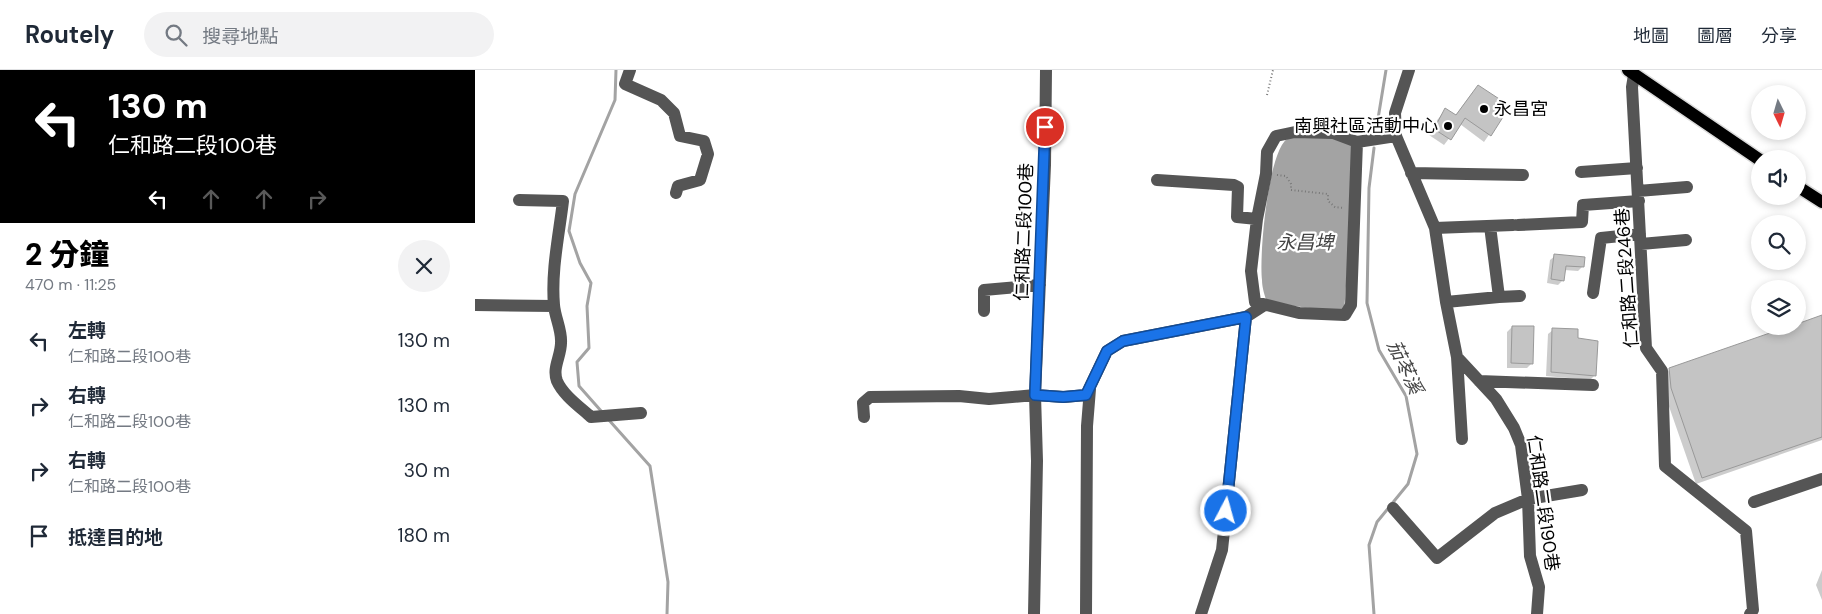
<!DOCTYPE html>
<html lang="zh-TW">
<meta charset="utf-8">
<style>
body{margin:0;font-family:"DM Sans","Noto Sans TC",sans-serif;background:#f2f2f3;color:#1f2937;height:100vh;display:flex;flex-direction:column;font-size:19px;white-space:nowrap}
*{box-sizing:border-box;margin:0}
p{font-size:16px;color:#747a83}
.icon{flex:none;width:28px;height:28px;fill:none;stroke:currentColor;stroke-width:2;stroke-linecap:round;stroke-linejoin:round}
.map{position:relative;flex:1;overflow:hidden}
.drawer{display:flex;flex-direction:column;background:#fff;width:475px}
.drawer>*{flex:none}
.guide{background:#000;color:#fff;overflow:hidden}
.needle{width:32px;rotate:175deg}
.tools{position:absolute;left:1276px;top:15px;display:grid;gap:10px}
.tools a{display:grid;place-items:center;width:55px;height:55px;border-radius:50%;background:#fff;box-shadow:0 2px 8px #0003;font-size:25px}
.pin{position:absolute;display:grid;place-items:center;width:42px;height:42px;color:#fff;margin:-21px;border:2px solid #fff;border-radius:50%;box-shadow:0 1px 5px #0007}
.me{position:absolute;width:55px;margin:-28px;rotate:6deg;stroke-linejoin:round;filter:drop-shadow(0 0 4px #0008)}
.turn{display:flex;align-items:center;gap:18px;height:105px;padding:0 25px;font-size:22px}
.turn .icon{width:65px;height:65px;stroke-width:2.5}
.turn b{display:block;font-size:35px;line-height:42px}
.lanes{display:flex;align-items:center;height:48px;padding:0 25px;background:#0003;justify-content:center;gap:25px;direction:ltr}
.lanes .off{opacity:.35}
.round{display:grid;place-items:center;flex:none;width:52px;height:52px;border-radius:26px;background:#f2f2f3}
.head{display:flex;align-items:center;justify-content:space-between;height:85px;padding:0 25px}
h1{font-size:30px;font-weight:800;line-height:38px;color:#000}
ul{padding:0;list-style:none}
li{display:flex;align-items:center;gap:15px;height:65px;padding:0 25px}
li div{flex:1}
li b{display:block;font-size:19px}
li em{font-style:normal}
header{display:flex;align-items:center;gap:30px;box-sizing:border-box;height:70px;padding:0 25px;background:#fff;border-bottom:1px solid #e0e1e3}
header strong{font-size:24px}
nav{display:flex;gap:28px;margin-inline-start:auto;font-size:18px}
.search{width:350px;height:45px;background:#f2f2f3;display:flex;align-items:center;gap:12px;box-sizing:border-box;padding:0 18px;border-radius:28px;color:#747a83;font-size:19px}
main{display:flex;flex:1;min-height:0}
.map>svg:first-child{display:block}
</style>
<header>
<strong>Routely</strong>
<div class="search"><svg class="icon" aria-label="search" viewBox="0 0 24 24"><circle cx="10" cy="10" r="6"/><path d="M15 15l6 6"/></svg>搜尋地點</div>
<nav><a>地圖</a><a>圖層</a><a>分享</a></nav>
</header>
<main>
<section class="drawer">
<div class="guide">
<div class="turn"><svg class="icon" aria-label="left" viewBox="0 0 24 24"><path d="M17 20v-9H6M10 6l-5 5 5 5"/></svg><div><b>130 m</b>仁和路二段100巷</div></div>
<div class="lanes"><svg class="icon" aria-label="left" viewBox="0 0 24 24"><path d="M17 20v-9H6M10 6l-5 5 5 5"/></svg><svg class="icon off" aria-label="ahead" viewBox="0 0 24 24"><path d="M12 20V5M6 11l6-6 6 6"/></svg><svg class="icon off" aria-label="ahead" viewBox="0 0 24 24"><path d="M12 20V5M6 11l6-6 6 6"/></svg><svg class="icon off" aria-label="right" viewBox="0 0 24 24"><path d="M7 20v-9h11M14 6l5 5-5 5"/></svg></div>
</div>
<div class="head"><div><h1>2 分鐘</h1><p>470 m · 11:25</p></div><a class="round"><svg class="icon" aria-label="close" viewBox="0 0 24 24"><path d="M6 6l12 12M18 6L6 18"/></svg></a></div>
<ul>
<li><svg class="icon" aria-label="left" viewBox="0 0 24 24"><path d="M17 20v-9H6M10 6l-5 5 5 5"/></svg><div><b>左轉</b><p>仁和路二段100巷</p></div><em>130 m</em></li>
<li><svg class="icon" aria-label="right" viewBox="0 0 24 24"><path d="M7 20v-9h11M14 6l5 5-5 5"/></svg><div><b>右轉</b><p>仁和路二段100巷</p></div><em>130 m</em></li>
<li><svg class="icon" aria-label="right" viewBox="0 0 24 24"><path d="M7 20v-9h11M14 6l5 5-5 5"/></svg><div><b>右轉</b><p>仁和路二段100巷</p></div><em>30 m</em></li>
<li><svg class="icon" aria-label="arrive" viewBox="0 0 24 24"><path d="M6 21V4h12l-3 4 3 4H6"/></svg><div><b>抵達目的地</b></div><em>180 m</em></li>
</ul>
</section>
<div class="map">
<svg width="1347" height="544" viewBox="0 0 1347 544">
<rect width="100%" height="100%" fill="#fff"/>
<path fill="#a3a3a3" d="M 850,64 L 876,71 L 880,99 L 869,242 L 792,233 C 790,226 787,218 787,210 C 784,185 793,83 812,69 C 820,63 840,65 850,64 Z"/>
<path fill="#0003" d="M 997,23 L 1033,37 L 1009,72 L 985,54 L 969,75 L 954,65 L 958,60 L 956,58 L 970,40 L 980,46 Z
M 1080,186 L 1108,196 L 1103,201 L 1089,200 L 1088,210 L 1083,215 L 1072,213 L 1075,190 Z
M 1347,247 L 1347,370 L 1221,414 L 1190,325 L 1188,306 L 1195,299 Z
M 1037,257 L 1057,293 L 1052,298 L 1032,298 L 1032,262 Z
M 1078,260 L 1101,270 L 1120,305 L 1115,310 L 1071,306 L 1073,264 Z
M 1347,500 L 1347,530 L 1341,515 Z"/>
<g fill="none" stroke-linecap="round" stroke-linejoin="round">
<path stroke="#a3a3a3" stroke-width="3" d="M 901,61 L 911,0
M 127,342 L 104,316 L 102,292 L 114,278 L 112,236 L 116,213 L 105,193 L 94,161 L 100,124 L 140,30 L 141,0
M 133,349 L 175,396 L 193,512 L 192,544
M 899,544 L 894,475 L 902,452 L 933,414 L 942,384 L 931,326 L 904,280 L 892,233 L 894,118 L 899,78"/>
</g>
<path fill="#c4c4c4" stroke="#999" d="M 1003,15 L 1035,36 L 1016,66 L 990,48 L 976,70 L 959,59 L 970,38 L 981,45 Z
M 1079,184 L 1110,187 L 1109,197 L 1091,196 L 1089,211 L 1076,209 Z
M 1347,245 L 1347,367 L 1227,408 L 1196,318 L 1194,298 L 1315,256 L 1322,256 L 1322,254 Z
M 1037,256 L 1059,256 L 1058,294 L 1036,293 Z
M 1077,258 L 1103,259 L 1103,268 L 1123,271 L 1121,306 L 1076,302 Z"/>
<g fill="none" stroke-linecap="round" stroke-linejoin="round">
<defs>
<path id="major" d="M 1153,0 L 1285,90
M 1322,116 L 1347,132"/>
</defs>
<use href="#major" stroke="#dbdbdb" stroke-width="15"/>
<path stroke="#777" stroke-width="2" stroke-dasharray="1 2.5" stroke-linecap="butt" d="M 792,25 L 798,0
M 802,105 L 811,106 L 816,114 L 816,120 L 853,124 L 853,131 L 860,137 L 869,138"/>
<path stroke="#555" stroke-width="12" d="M 155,0 L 150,14 L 186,30 L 199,43 L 205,66 L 229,71 L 233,84 L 225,110 L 203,116 L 201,123
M 934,0 L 920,43 L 921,66 L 960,158 L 971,232 L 982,287 L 1021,329 L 1039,358 L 1046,375 L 1053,429 L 1055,486 L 1064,517 L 1062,544
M 1159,5 L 1157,17 L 1171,278 L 1187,301 L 1190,396 L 1271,461 L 1278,540 L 1275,544
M 820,62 L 858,63 L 882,72 L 876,235 L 870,245 L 824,243 L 780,232 L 776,201 L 782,149 L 791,104 L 792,82 L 801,66 Z
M 882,72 L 921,66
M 1106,102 L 1162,98
M 936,103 L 1048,105
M 682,110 L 759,115 L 763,117 L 762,147 L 782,149
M 1163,121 L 1212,117
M 44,130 L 88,131 C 84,165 76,201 79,235 C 80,248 87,260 86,273 C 86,286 77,298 82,311 C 88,325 105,337 116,347 L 166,343
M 1043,155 L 1107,152 L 1108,135 L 1164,131
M 1015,156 L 1024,227 L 1045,226
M 960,158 L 1038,155
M 1166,174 L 1211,170
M 1118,223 L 1126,168 L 1165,164
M 971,232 L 1024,227
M 0,235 L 79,236
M 509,241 L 509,220 L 565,215
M 982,287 L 987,369
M 1004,311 L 1118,315
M 389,347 L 388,333 L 395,327 L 484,326 L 514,329 L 560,325 L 589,327 L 611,325 L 632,281 L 648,271 L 771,247 L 788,236
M 1279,432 L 1347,409
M 918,438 L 962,488 L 1020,443 L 1053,429 L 1107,420
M 559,544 L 562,391 L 560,325 L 570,95 L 571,0
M 611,544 L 612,356 L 615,319
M 726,544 L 747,480 L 771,247"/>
<use href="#major" stroke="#000" stroke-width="12"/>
</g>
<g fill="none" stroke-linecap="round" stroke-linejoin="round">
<defs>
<path id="route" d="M 570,57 L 560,325 L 588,327 L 611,325 L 632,281 L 648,271 L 771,247 L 751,441"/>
</defs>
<use href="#route" stroke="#114b97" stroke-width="12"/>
<use href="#route" stroke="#1a73e8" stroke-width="9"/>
</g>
<g fill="#000" stroke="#fff" stroke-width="2">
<circle cx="1009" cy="39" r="5"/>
<circle cx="973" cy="56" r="5"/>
</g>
<g text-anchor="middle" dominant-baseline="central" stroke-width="4.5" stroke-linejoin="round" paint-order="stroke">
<g font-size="18" fill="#000" stroke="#fff" text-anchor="start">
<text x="1019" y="39">永昌宮</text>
<text x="963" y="56" text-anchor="end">南興社區活動中心</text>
</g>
<g font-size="18" fill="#000" stroke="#fff">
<text transform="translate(549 162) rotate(-88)">仁和路二段100巷</text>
<text transform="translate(1152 208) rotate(-94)">仁和路二段246巷</text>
<text transform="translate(1068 433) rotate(82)">仁和路二段190巷</text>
</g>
<g font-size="19" font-style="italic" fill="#444" stroke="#fff">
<text x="830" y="172">永昌埤</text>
<text transform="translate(930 297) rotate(65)">茄苳溪</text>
</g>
</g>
</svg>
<div class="tools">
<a><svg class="needle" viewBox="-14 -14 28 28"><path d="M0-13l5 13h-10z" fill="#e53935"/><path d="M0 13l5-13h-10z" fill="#747a83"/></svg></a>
<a><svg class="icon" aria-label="sound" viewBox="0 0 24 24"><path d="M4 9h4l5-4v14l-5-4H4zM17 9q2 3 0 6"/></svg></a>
<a><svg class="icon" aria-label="search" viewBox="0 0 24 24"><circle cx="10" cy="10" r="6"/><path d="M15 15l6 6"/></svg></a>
<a><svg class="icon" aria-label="layers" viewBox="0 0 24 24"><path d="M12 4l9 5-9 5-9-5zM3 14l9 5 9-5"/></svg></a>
</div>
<div class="pin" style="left:570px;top:57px;background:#d93025"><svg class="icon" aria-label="arrive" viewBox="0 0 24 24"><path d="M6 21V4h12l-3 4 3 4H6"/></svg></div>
<svg class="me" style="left:751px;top:441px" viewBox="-20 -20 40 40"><circle r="17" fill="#1a73e8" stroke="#fff" stroke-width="3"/><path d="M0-11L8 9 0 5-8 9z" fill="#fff"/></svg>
</div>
</main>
